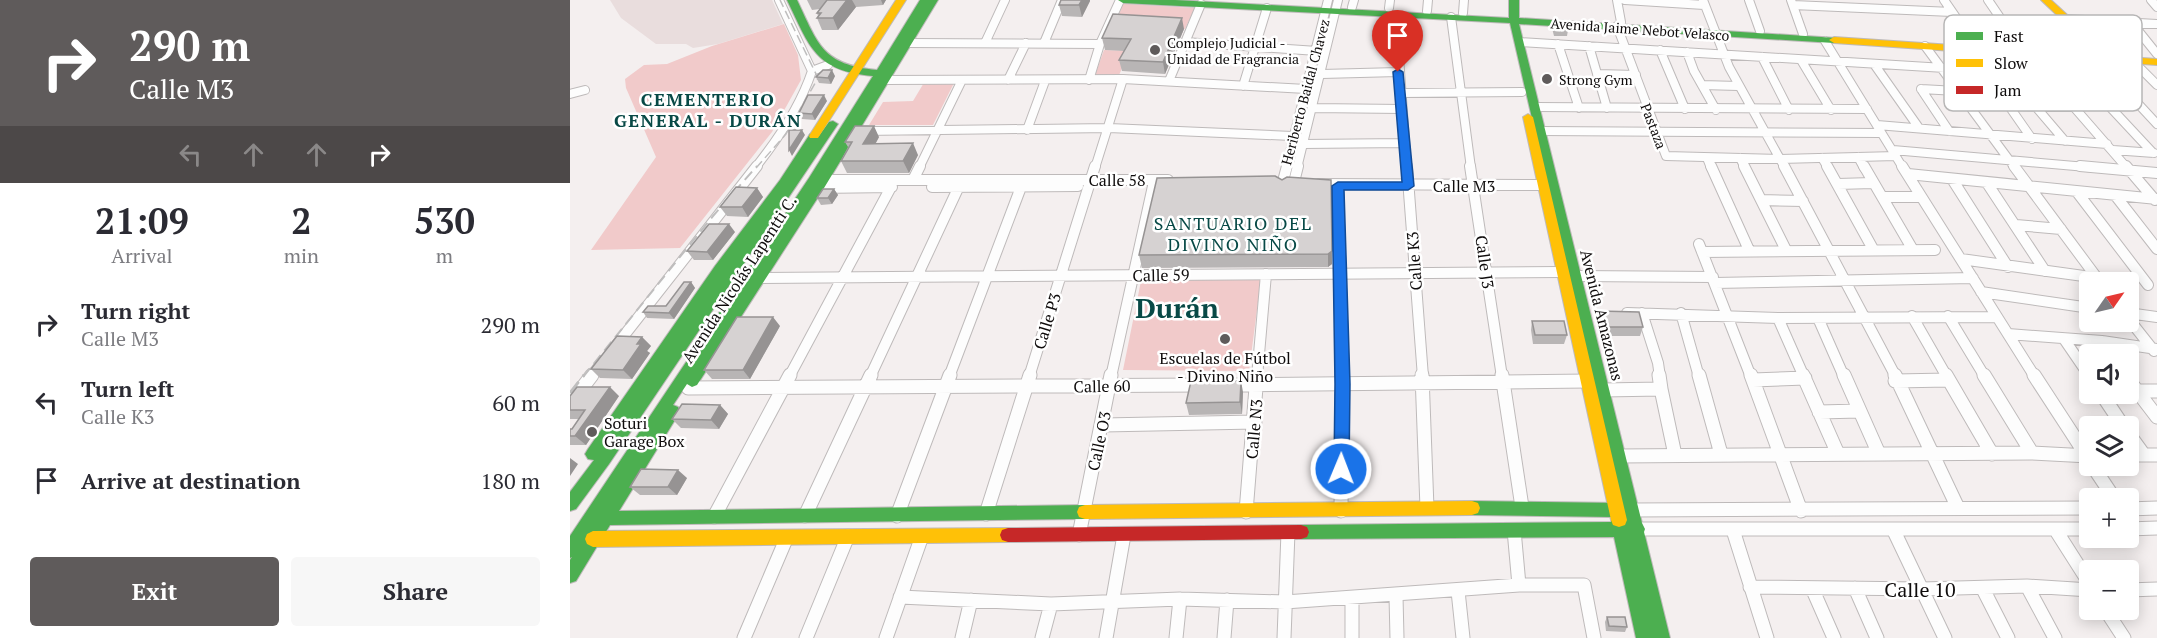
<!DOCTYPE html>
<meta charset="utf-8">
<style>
body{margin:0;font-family:"PT Serif",serif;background:#f7f7f7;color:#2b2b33;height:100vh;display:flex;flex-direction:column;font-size:22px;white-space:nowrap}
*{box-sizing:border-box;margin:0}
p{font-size:20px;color:#7c7c81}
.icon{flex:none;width:33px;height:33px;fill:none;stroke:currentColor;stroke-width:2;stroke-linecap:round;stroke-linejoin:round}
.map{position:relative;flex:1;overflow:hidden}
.details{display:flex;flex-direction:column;background:#fff;width:570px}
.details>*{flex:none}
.top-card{background:#5f5b5b;color:#fff;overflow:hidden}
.needle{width:39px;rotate:56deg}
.tools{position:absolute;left:1509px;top:272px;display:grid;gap:12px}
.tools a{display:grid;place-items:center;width:60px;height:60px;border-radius:6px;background:#fff;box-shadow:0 3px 15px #0003;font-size:30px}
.pin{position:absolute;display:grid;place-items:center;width:51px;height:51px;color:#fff;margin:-62px -26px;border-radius:50% 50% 50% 0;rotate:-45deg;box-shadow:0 0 6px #0007}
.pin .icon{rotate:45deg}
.me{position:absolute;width:66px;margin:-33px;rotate:1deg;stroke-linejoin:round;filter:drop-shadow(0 0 4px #0008)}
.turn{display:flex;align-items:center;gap:21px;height:126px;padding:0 30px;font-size:27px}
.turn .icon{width:78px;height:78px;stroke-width:2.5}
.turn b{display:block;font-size:42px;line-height:51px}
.lanes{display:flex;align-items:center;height:57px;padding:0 30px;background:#0003;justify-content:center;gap:30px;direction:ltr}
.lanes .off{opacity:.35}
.eta{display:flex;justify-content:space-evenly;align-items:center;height:102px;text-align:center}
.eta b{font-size:36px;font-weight:700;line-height:42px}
.primary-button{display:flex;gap:12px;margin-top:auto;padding:12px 30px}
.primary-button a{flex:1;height:69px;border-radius:6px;background:#5f5b5b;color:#fff;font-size:24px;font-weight:700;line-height:69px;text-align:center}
.primary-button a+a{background:#f7f7f7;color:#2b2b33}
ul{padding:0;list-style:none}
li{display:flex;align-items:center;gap:18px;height:78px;padding:0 30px}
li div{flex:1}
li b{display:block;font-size:22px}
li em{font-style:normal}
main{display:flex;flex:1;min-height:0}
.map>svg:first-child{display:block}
</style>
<main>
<section class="details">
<div class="top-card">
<div class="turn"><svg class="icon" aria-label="right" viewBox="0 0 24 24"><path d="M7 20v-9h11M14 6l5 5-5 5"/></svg><div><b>290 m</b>Calle M3</div></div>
<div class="lanes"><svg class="icon off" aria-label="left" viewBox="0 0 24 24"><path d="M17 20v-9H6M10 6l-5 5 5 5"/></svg><svg class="icon off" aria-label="ahead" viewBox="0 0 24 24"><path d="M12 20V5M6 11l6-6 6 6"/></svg><svg class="icon off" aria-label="ahead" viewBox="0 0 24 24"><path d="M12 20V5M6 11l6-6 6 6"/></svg><svg class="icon" aria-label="right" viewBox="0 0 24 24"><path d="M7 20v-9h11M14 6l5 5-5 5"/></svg></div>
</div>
<div class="eta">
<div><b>21:09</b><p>Arrival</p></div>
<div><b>2</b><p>min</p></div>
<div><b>530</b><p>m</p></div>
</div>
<ul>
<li><svg class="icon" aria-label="right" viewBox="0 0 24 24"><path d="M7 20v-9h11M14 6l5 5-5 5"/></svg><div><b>Turn right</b><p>Calle M3</p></div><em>290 m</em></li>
<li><svg class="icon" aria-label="left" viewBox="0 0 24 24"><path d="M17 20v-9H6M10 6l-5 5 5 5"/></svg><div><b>Turn left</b><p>Calle K3</p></div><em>60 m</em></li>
<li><svg class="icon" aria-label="arrive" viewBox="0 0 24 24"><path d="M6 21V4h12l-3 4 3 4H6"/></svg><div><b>Arrive at destination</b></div><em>180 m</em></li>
</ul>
<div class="primary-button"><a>Exit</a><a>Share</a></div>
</section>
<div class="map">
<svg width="1587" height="638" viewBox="0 0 1587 638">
<rect width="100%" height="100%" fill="#f4efef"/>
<path fill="#e9dddd" d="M 40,0 L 202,0 L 213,24 L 148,44 L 123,48 L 116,44 L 86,44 L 51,18 Z"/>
<path fill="#f1caca" d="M 553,2 L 557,4 L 625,8 L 615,29 L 546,25 Z
M 214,24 L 228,55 L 231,80 L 202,132 L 110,248 L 21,250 L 86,157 L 56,88 L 55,79 L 74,65 L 97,64 L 142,46 Z
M 534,50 L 560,51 L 549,75 L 525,75 Z
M 355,81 L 385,81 L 363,125 L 299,125 L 313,102 L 343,101 Z
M 691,279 L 679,371 L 553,370 L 571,281 Z"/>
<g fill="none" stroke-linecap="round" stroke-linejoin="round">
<defs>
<path id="street-far2" d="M 1047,0 L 1051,22
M 1055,0 L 1134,5
M 1133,0 L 1159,67 L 1215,168
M 1179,0 L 1190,31
M 1221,0 L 1233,34
M 1374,0 L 1405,45
M 1418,0 L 1450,47
M 1581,0 L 1587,7
M 1223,5 L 1382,12
M 782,7 L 784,0
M 819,8 L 820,0
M 857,11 L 858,0
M 893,13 L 894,0
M 826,15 L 837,168
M 881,17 L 901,168
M 1497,19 L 1587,24
M 1562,23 L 1587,54
M 1047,26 L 1096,156 L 1210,159 L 1326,156
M 1255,41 L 1333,168
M 615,42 L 747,51
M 949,42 L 1537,78 L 1547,81 L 1587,124
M 336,43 L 530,44
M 415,43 L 435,0
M 474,43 L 492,0
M 988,44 L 1009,108
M 1019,46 L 1037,108
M 1355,46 L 1445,168
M 1090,50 L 1115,109
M 1117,52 L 1124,71 L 1146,110
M 1456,52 L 1557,168
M 1192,57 L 1219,110
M 1231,60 L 1261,110
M 1562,60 L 1587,85
M 1304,64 L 1349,128
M 1407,70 L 1439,106 L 1462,139
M 242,71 L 258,65
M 1436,72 L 1495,141
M 752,74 L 828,72
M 1027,74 L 1066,75
M 1512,77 L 1583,153
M 313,80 L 553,79 L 736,89
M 438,80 L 456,43
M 519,80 L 530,44 L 550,0
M 599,81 L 631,4
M 1132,85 L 1168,86
M 673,86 L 697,8
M 1351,89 L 1379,131
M 1351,89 L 1387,91
M 831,93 L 952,92
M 0,94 L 15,90
M 1439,106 L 1504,107
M 966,107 L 1297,109
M 743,108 L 832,109
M 1307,125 L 1537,144
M 457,130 L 475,81
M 293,131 L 539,128 L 722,136
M 971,131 L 1311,133
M 733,144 L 835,143
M 1323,150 L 1528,168
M 1543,150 L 1584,153
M 1288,157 L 1294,168
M 1137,158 L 1141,168
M 1170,158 L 1175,168
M 1252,158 L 1258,168
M 185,168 C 209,138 230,107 242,71 L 209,0
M 349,168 L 392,80
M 525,168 L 553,79
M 716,168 L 758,0
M 727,168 L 768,0"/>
<path id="street-far1" d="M 837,166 L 853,377
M 900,166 L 932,377
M 1141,166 L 1179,250
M 1174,166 L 1216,250
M 1214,166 L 1326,377
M 1257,166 L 1303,249
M 1294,166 L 1343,250
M 1332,166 L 1465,377
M 1444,166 L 1530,282
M 1510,166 L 1587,173
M 1556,166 L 1585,200
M 1338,174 L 1587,199
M 1382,179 L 1438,267
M 253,180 L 598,180
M 343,180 L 350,166
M 724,182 L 728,166
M 1417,183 L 1475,271
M 748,184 L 979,185
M 1268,184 L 1302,183
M 712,185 L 717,166
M 768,186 L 772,377
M 362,187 L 508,186
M 248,188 L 322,187
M 1507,192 L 1578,285
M 1545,195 L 1587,249
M 1312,197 L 1351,197
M 1191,200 L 1233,201
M 1446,225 L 1491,229
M 1129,244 L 1181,377
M 1132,252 L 1365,250
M 1391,259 L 1557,282
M 1006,276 L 1143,277
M 191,278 L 991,272
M 1145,283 L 1403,278
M 1411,292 L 1520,308
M 1057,313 L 1208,318 L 1425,317
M 1072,313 L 1088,363 L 1090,377
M 1111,313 L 1129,377
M 1558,313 L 1587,317
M 1342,316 L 1377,377
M 1378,316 L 1415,377
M 1208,318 L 1234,377
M 1248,318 L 1274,377
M 1558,318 L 1584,351
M 1438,334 L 1532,341 L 1587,349
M 1494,339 L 1520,377
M 1532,341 L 1541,354
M 45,347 L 187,166
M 21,377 L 33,361
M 219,377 L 321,187
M 300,377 L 391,182
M 379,377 L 451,187
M 459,377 L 525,166
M 541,377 L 583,186
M 687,377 L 696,274"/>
<path id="street" d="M 852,375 L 857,508
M 932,375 L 952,507
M 1089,375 L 1091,389
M 1129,375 L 1151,454
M 1181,375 L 1231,511
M 1233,375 L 1268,454
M 1274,375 L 1309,454
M 1325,375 L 1388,508
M 1376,375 L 1422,454
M 1414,375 L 1462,453
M 1464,375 L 1520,461
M 1558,379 L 1587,417
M 1183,380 L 1235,378
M 1325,381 L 1378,380
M 658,385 L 1018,381
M 118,388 L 634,385
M 1033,390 L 1091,389 L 1105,455
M 1567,391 L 1587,391
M 1531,393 L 1553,426
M 0,404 L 22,375
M 1249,412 L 1289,411
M 533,425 L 685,422
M 1558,433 L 1574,455
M 1558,455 L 1587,455
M 1049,456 L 1462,453 L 1519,456
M 1522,465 L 1544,498
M 1558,509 L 1587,508
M 1062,510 L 1520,508
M 771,511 L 772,375
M 676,512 L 687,375
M 416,514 L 460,375
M 235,516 L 301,375
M 327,516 L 380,375
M 144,517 L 220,375
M 1067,529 L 1520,529
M 1323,529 L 1375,638
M 1485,529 L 1520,584
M 1558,529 L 1587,528
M 944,530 L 949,585
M 1163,530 L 1197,638
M 509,535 L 541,375
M 1457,586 L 1485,638
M 1180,587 L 1352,589 L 1457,586 L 1520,590
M 1242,588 L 1264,638
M 1285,588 L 1307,638
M 1413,589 L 1438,638
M 1558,590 L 1587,589
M 888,591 L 893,638
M 826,596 L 827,638
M 330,597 L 481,604 L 610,599 L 715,602 L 949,585 L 1014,585 L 1024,638
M 782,599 L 782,638
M 1535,609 L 1554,638
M 174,638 L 217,537
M 236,638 L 278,536
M 316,638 L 352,536
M 392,638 L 401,600
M 472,638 L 481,604
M 536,638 L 554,535
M 606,638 L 610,599
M 654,638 L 657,600
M 714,638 L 718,532"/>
<path id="fast" d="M 217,0 L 227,0 C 248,44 252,65 307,70 L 350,0 L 368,0 L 254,188 L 127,385 L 122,387 L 117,384 L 103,405 L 108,407 L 110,411 L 108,415 L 49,511 L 515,505 L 521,507 L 523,512 L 521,517 L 515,519 L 40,525 L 6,581 L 0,583 L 0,560 L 2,557 L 0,558 L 0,536 L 239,178 L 303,76 C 245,71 240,47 217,0 Z
M 548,0 L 605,0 L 939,18 L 939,0 L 949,0 L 949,18 L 1267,38 L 1269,40 L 1264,43 L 949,24 L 1072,523 L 1075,529 L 1074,532 L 1100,638 L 1066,638 L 1044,537 L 731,539 L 725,537 L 723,532 L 725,527 L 731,525 L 1041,522 L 1042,517 L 902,515 L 896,513 L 894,508 L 896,503 L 902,501 L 1051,503 L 940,23 L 553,3 Z
M 263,121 L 268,124 L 39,464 L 6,509 L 0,511 L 0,492 L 24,460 L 18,459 L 15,454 L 18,449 L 145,266 L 210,180 L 240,134 L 244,133 L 249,136 L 259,122 Z"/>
<path id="slow" d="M 326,0 L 336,0 L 248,138 L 240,138 L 239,136 Z
M 1471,0 L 1481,0 L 1542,56 L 1587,59 L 1587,65 L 1264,43 L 1259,40 L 1264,37 L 1529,55 Z
M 958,114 L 963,117 L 1057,520 L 1055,525 L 1049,527 L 1043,525 L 1041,520 L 953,117 Z
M 902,501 L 908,503 L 910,508 L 908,513 L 902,515 L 515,519 L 509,517 L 507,512 L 509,507 L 515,505 Z
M 438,528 L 444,530 L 446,535 L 444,540 L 438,542 L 23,547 L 17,544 L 15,539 L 17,534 L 23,531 Z"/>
<path id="jam" d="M 731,525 L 737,527 L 739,532 L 737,537 L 731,539 L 438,542 L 432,540 L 430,535 L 432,530 L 438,528 Z"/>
</defs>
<use href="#street-far2" stroke="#bebaba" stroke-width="10"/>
<use href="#street-far1" stroke="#bebaba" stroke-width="12"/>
<use href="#street" stroke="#bebaba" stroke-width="15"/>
<use href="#fast" stroke="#bebaba" stroke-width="2"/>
<use href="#slow" stroke="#bebaba" stroke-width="2"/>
<use href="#jam" stroke="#bebaba" stroke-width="2"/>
<use href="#street-far2" stroke="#fdfdfd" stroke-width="8"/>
<use href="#street-far1" stroke="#fdfdfd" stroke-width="10"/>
<use href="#street" stroke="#fdfdfd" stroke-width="13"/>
<use href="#fast" fill="#4caf50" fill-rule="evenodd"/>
<use href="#slow" fill="#ffc107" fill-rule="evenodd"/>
<use href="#jam" fill="#c62828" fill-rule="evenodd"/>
<path stroke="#bfbebe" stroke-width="1.5" stroke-dasharray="9 4.5" stroke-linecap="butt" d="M 186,168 L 216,134 L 248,78 L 210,0"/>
<path stroke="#bfbebe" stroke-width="2" stroke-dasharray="11 6" stroke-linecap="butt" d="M 13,377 L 143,216 L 187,166"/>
<path stroke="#bfbebe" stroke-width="3" stroke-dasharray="14 7" stroke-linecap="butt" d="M 0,393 L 14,375"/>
</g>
<path fill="#b8b5b5" d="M 237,0 L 316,0 L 313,5 L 286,7 L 268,30 L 252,30 L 247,18 L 248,16 L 247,13 L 250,9 L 242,10 Z
M 491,0 L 520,0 L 520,1 L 512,17 L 492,16 L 489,5 Z
M 983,22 L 998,30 L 997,36 L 984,36 L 982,28 Z
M 614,29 L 595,74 L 552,71 L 549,60 L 554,51 L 535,50 L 532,38 Z
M 265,76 L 261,84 L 249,83 L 246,77 Z
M 257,101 L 245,120 L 232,119 L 229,113 Z
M 309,137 L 306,143 L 348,155 L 339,173 L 277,173 L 271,161 L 278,147 L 275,142 Z
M 712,180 L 761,180 L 762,264 L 758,267 L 572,268 L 569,255 Z
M 187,188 L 193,197 L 178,217 L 157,216 L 150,207 Z
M 264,189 L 268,195 L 262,204 L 251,205 L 247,198 Z
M 165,232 L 143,260 L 124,260 L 117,251 Z
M 121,282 L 125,288 L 104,319 L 77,318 L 73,312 L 96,306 Z
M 1028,311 L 1073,327 L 1070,336 L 1029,336 L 1025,320 Z
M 962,321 L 997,335 L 994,344 L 963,344 L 961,330 Z
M 210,326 L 180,379 L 142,379 L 134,370 Z
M 72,337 L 81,346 L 77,351 L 80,353 L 62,379 L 30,378 L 21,369 Z
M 673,392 L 672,414 L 619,415 L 616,403 Z
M 0,396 L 49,396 L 16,445 L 0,445 L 0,429 L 2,429 L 9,419 L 0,419 Z
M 150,405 L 158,414 L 149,429 L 111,428 L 102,419 Z
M 117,478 L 107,495 L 70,495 L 60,487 Z
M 1037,617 L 1057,627 L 1055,632 L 1036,631 L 1035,622 Z"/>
<path fill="#969393" d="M 277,0 L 282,0 L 286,7 L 268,30 L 263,18 Z
M 311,0 L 316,0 L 313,5 Z
M 512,0 L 520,0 L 520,1 L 512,17 L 509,5 Z
M 612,18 L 614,29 L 595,74 L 593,62 Z
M 262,70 L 265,76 L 261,84 L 258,78 Z
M 254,95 L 257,101 L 245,120 L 242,114 Z
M 304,126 L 309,137 L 299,155 L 293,144 Z
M 232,130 L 235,135 L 222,156 L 219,150 Z
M 343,143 L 348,155 L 339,173 L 333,161 Z
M 761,180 L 762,264 L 758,267 L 758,254 Z
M 187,188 L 193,197 L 178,217 L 172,207 Z
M 264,189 L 268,195 L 262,204 L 258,198 Z
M 159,224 L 165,232 L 143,260 L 137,252 Z
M 121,282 L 125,288 L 104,319 L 99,313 Z
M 203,317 L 210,326 L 180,379 L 173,370 Z
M 72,337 L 81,346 L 77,351 L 80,353 L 62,379 L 53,370 L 67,344 Z
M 671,381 L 673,392 L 672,414 L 670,402 Z
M 40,387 L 49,396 L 16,445 L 5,436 Z
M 150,405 L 158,414 L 149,429 L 141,420 Z
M 0,458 L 8,464 L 0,476 Z
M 108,470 L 117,478 L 107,495 L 98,487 Z"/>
<path fill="#d6d2d2" stroke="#969393" stroke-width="1.5" d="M 257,0 L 277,0 L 263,18 L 247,18 L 251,13 L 247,13 Z
M 491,0 L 512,0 L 509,5 L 489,5 Z
M 543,14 L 612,18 L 593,62 L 549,60 L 561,39 L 532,38 Z
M 983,22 L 996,23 L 998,30 L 985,30 Z
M 253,70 L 262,70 L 258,78 L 246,77 Z
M 238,95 L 254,95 L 242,114 L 229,113 Z
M 285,126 L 304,126 L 293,144 L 343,143 L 333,161 L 271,161 L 282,142 L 275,142 Z
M 219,130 L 232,130 L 219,150 Z
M 705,176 L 712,180 L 717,177 L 761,180 L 762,251 L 758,254 L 569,255 L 587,178 Z
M 166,187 L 187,188 L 172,207 L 150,207 Z
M 253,189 L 264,189 L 258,198 L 247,198 Z
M 139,224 L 159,224 L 137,252 L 117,251 Z
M 114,282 L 121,282 L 99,313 L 73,312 L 78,306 L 96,306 Z
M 1028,311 L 1069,312 L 1073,327 L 1032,327 Z
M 167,317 L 203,317 L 173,370 L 134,370 Z
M 962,321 L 994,321 L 997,335 L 965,335 Z
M 47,336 L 72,337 L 67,344 L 71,344 L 53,370 L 21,369 Z
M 621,381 L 671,381 L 670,402 L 616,403 Z
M 7,387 L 40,387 L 5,436 L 0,436 L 0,429 L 2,429 L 15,410 L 0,410 L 0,396 Z
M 112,404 L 150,405 L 141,420 L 102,419 Z
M 71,469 L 108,470 L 98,487 L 60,487 Z
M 1037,617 L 1055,617 L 1057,627 L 1039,626 Z"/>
<path fill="#1a73e8" stroke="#114b97" stroke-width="1.5" d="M 828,69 L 833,72 L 844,186 L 838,190 L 774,190 L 780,384 L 779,469 L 777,473 L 766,473 L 764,469 L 765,384 L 762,186 L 768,182 L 832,182 L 823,72 Z"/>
<g fill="#5f5b5b" stroke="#fff" stroke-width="2">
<circle cx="585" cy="50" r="6"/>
<circle cx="977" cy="79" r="6"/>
<circle cx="655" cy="339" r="6"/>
<circle cx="22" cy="432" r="6"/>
</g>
<g text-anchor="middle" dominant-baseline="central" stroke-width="5" stroke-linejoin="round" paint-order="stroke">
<g font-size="14" fill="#0f0c0c" stroke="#fff">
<text transform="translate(1070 29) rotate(4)">Avenida Jaime Nebot Velasco</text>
<text transform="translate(735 92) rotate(-75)">Heriberto Baidal Chavez</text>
<text transform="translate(1084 126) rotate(69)">Pastaza</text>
</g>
<g font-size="14" fill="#0f0c0c" stroke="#fff" text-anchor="start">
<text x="597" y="42">Complejo Judicial -<tspan x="597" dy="16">Unidad de Fragrancia</tspan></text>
<text x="989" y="79">Strong Gym</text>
</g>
<g font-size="16" fill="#0f0c0c" stroke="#fff">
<text x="547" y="180">Calle 58</text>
<text x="894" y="186">Calle M3</text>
<text transform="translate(844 261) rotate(-94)">Calle K3</text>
<text transform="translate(915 262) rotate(82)">Calle J3</text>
<text transform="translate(591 275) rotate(-1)">Calle 59</text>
<text transform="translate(169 279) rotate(-57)">Avenida Nicolás Lapentti C.</text>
<text transform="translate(1032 315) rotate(76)">Avenida Amazonas</text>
<text transform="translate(477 321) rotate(-73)">Calle P3</text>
<text transform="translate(532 386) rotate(-1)">Calle 60</text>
<text transform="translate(684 429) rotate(-85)">Calle N3</text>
<text transform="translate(529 441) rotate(-78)">Calle O3</text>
</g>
<g font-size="16" fill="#0f0c0c" stroke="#fff">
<text x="655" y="358">Escuelas de Fútbol<tspan x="655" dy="18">- Divino Niño</tspan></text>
<text x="34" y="423" text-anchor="start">Soturi<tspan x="34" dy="18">Garage Box</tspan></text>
</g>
<g font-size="18" font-weight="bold" letter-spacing="1.5" fill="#084946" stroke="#fff">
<text x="138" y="99">CEMENTERIO<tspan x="138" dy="21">GENERAL - DURÁN</tspan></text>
</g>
<g font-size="18" letter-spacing="1.5" fill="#084946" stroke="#fff">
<text x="663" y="223">SANTUARIO DEL<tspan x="663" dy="21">DIVINO NIÑO</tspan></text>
</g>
<g font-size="20" fill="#0f0c0c" stroke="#fff">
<text x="1350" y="589">Calle 10</text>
</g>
<g font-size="28" font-weight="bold" fill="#084946" stroke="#fff">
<text x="607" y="307">Durán</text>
</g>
</g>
<rect x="1374" y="15" width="198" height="96" rx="9" fill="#fff" stroke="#b7b6b6" stroke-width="1.5"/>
<rect x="1386" y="32" width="27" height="8" fill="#4caf50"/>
<rect x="1386" y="59" width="27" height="8" fill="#ffc107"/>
<rect x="1386" y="86" width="27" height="8" fill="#c62828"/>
<g font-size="16" fill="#0f0c0c">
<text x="1424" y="42">Fast</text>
<text x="1424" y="69">Slow</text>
<text x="1424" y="96">Jam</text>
</g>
</svg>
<div class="tools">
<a><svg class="needle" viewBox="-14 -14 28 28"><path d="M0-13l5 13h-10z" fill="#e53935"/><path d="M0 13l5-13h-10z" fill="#7c7c81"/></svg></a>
<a><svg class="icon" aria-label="sound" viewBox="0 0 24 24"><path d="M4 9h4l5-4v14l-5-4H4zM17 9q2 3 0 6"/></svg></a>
<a><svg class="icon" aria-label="layers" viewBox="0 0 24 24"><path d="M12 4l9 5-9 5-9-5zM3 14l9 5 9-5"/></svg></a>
<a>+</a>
<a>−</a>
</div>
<div class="pin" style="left:828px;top:72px;background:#d93025"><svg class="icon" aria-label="arrive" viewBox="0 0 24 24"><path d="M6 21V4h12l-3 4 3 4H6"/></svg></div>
<svg class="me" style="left:771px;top:469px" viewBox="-20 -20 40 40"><circle r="17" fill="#1a73e8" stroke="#fff" stroke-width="3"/><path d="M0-11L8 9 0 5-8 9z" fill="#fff"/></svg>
</div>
</main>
